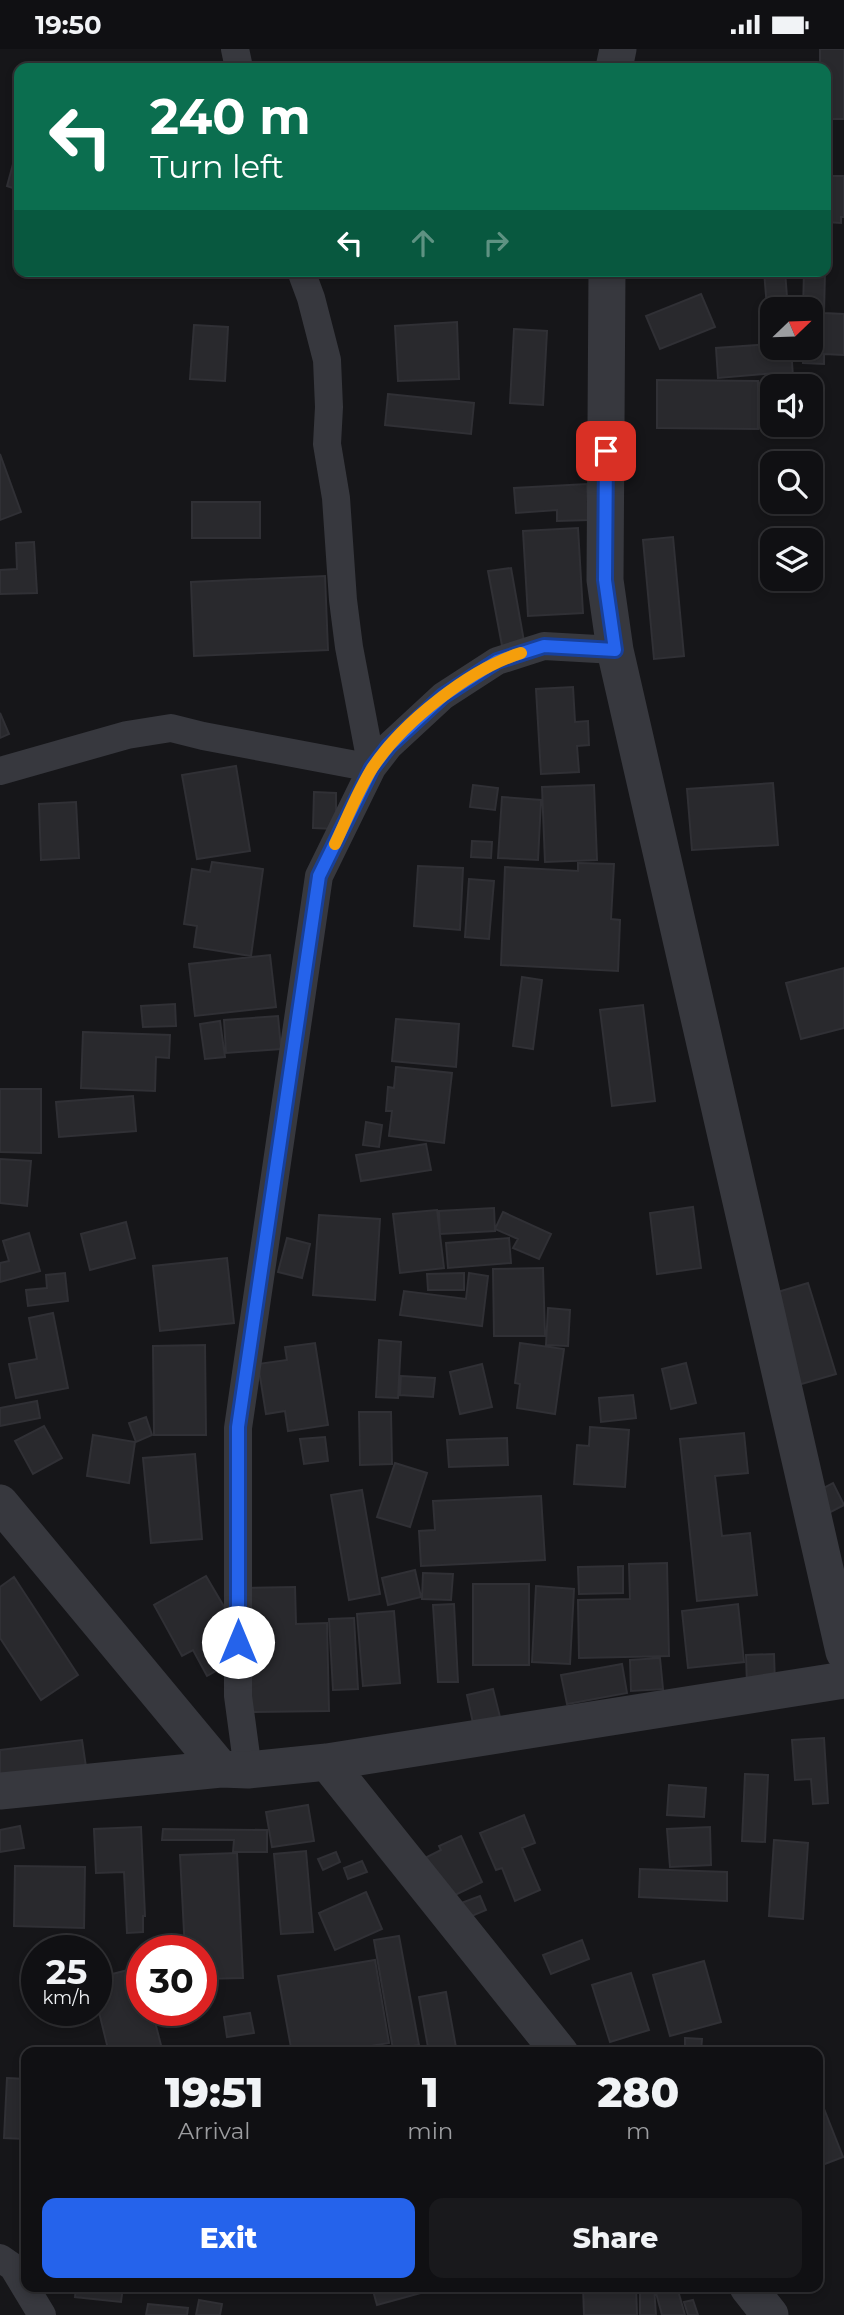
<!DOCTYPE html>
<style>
body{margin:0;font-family:Montserrat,sans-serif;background:#19191c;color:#f1f3f6;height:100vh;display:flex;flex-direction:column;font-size:26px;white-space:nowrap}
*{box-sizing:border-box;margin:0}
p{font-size:23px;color:#9c9da0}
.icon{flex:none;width:38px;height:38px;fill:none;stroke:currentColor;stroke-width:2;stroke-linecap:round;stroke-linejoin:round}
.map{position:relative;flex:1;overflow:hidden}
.drawer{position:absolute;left:21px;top:1998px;width:802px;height:245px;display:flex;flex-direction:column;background:#101013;border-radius:14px;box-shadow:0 4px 10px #0003,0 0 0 2px #303033}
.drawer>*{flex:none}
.top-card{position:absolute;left:14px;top:14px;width:817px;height:214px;border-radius:14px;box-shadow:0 4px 10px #0003,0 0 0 2px #303033;background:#0b6e4f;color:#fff;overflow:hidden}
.needle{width:46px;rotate:67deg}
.controls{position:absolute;left:760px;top:248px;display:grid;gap:14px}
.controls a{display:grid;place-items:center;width:63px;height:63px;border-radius:14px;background:#101013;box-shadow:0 4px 10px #0003,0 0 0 2px #303033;font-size:35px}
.speed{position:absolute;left:21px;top:1886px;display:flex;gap:14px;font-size:35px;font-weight:700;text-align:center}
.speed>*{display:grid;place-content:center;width:91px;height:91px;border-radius:50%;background:#101013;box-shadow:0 4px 10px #0003,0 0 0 2px #303033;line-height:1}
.speed small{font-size:18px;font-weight:400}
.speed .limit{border:10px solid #d22;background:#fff;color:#111}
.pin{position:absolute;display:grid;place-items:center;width:60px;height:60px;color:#fff;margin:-30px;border-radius:14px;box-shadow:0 4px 10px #0006}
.me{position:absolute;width:77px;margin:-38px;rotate:0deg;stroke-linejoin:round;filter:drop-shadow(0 0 5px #0008)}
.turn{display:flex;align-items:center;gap:24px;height:147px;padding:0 21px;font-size:32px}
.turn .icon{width:91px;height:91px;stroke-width:2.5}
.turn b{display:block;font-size:49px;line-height:60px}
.lanes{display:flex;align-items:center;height:66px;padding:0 21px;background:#0003;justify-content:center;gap:35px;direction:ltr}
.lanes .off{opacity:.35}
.eta{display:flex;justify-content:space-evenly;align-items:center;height:119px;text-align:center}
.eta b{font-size:42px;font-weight:800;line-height:49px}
.action{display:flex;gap:14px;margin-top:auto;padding:14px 21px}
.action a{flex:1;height:80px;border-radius:14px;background:#2563eb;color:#fff;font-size:28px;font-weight:800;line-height:80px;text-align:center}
.action a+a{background:#19191c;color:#f1f3f6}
.status{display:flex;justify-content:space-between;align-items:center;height:49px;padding:0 35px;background:#101013;direction:ltr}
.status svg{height:19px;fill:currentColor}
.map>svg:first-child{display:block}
</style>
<div class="status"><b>19:50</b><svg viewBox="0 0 49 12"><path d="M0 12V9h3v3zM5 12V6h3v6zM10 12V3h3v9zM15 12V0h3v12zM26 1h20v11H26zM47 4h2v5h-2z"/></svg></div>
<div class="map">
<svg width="844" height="2266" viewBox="0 0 844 2266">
<rect width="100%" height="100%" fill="#161619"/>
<path fill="#29292d" stroke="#303035" stroke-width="2" d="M 820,0 L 844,0 L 844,70 L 826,70 L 826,19 L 820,19 Z
M 19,93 L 19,141 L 7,137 Z
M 826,127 L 844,127 L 844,168 L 841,168 L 841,174 L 826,173 Z
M 764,222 L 785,222 L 788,261 L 772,261 L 772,299 L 791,299 L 793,328 L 775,330 L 775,324 L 718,329 L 716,299 L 770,295 Z
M 804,222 L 825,222 L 824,264 L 844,265 L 844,306 L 824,305 L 824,315 L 803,314 L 802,299 L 810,299 L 810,261 L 803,261 Z
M 701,245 L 715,278 L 660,300 L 646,267 Z
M 457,273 L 459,330 L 398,332 L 395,277 Z
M 194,276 L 228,278 L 225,332 L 190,330 Z
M 514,280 L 547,282 L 543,356 L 510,354 Z
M 657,331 L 758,332 L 758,380 L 657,379 Z
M 388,345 L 474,354 L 471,385 L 385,376 Z
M 0,405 L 21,463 L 0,471 Z
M 587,435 L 589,471 L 557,472 L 557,461 L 516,464 L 514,439 Z
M 192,453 L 260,453 L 260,489 L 192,489 Z
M 578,479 L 583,564 L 528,567 L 523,482 Z
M 673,488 L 684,607 L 654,610 L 643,491 Z
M 34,493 L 37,544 L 0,545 L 0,521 L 17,520 L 16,494 Z
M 511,519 L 525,598 L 503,602 L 488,522 Z
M 325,527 L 328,601 L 194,607 L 191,533 Z
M 573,638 L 575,673 L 588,672 L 589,696 L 577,697 L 579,723 L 541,725 L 536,640 Z
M 0,664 L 9,685 L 0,689 Z
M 236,717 L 250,802 L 197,810 L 182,726 Z
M 773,734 L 778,796 L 692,801 L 687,740 Z
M 473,736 L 498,739 L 495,761 L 470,758 Z
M 594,736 L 597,811 L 545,813 L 542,738 Z
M 314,743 L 336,744 L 336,780 L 313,779 Z
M 502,748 L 541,751 L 538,811 L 498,809 Z
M 76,753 L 79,809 L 41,811 L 39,755 Z
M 472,792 L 492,793 L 491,809 L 471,808 Z
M 212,813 L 263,820 L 251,907 L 194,898 L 197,877 L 184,875 L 192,820 L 210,823 Z
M 578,814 L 614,815 L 611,870 L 620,871 L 618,922 L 501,916 L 505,818 L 578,822 Z
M 418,817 L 463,819 L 460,881 L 414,877 Z
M 469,830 L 494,832 L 489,890 L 465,888 Z
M 270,906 L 276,958 L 195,967 L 189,915 Z
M 844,919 L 844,979 L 801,990 L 786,934 Z
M 522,928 L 542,931 L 533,1000 L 513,997 Z
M 175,955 L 176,977 L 143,978 L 141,957 Z
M 643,956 L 655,1052 L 612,1057 L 600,961 Z
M 278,967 L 281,1000 L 226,1004 L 224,971 Z
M 396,970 L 459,975 L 456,1018 L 392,1012 Z
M 220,972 L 225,1008 L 205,1010 L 200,975 Z
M 83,983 L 170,986 L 169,1009 L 156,1008 L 155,1042 L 81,1039 Z
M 396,1018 L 452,1024 L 444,1094 L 389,1087 L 392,1062 L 386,1062 L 388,1038 L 394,1039 Z
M 0,1040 L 41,1040 L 41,1104 L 0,1103 Z
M 133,1047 L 136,1082 L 59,1088 L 56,1053 Z
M 366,1073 L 382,1076 L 379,1098 L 363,1096 Z
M 426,1095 L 431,1121 L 361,1132 L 356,1106 Z
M 0,1110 L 31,1112 L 27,1157 L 0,1154 Z
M 693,1158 L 701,1219 L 657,1225 L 650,1164 Z
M 494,1159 L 495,1182 L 440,1185 L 439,1162 Z
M 437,1161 L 444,1219 L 400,1224 L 393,1165 Z
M 503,1163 L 551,1185 L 539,1210 L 513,1199 L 518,1190 L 495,1180 Z
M 319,1166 L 380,1170 L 375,1251 L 313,1246 Z
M 126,1173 L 135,1209 L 90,1221 L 81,1185 Z
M 29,1184 L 40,1222 L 0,1233 L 0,1214 L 9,1212 L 3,1192 Z
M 287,1189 L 310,1195 L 302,1229 L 278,1223 Z
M 509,1189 L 511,1214 L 448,1219 L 446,1194 Z
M 227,1209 L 234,1274 L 160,1282 L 153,1217 Z
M 543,1219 L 545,1287 L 494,1287 L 493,1220 Z
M 65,1224 L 68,1252 L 28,1257 L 26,1241 L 47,1239 L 46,1226 Z
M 464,1224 L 464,1241 L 428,1241 L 427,1225 Z
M 469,1224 L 488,1227 L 482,1277 L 400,1266 L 404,1242 L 466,1250 Z
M 808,1234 L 836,1325 L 798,1336 L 771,1245 Z
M 548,1259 L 570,1261 L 568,1297 L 546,1296 Z
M 53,1264 L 68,1339 L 16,1349 L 9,1315 L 37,1310 L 29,1269 Z
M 379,1291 L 401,1293 L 398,1349 L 376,1348 Z
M 315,1294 L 328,1376 L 288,1382 L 285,1362 L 266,1365 L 258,1315 L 287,1311 L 285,1298 Z
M 520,1294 L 564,1300 L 555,1365 L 517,1359 L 520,1335 L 515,1334 Z
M 205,1296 L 206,1386 L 154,1386 L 153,1297 Z
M 686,1314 L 696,1354 L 671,1360 L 662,1320 Z
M 482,1315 L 492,1358 L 460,1365 L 450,1323 Z
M 401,1327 L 435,1329 L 433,1348 L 400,1346 Z
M 633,1346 L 636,1369 L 601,1373 L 599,1349 Z
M 37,1352 L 40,1369 L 0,1377 L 0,1359 Z
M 359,1363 L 391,1363 L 392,1415 L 360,1416 Z
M 146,1368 L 152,1386 L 136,1393 L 129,1374 Z
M 44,1377 L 62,1409 L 33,1425 L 15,1392 Z
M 590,1378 L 629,1381 L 625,1438 L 574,1435 L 577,1396 L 589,1397 Z
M 744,1384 L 748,1424 L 715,1427 L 722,1487 L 750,1484 L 757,1546 L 697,1552 L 680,1390 Z
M 93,1386 L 135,1393 L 129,1434 L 87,1427 Z
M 325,1388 L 328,1412 L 304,1415 L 300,1390 Z
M 507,1389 L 508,1416 L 449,1418 L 447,1391 Z
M 195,1405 L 202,1490 L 151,1494 L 143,1409 Z
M 395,1414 L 427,1424 L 410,1478 L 377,1468 Z
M 833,1434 L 844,1456 L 823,1467 L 812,1445 Z
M 362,1441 L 380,1545 L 349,1551 L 331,1446 Z
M 541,1447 L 545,1511 L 421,1517 L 419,1482 L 435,1481 L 433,1452 Z
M 667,1514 L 669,1607 L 579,1609 L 578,1551 L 630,1550 L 629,1515 Z
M 623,1517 L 623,1544 L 579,1545 L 578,1518 Z
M 415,1521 L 421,1548 L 388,1556 L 382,1529 Z
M 423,1524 L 453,1525 L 451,1551 L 422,1550 Z
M 206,1527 L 226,1561 L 214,1568 L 237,1610 L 207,1627 L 193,1601 L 182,1607 L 154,1556 Z
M 14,1528 L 78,1626 L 41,1651 L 0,1589 L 0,1538 Z
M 473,1535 L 529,1535 L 529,1616 L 473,1616 Z
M 536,1537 L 574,1540 L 570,1615 L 532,1613 Z
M 295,1538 L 296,1575 L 327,1574 L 329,1662 L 248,1663 L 242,1539 Z
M 454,1555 L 458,1633 L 438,1633 L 433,1556 Z
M 738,1555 L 744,1613 L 688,1619 L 682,1562 Z
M 394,1562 L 400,1634 L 363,1637 L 357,1565 Z
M 354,1569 L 358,1640 L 333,1641 L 329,1570 Z
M 774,1605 L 775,1635 L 747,1636 L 746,1606 Z
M 660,1609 L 663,1640 L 631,1642 L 630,1611 Z
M 622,1615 L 627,1644 L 567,1655 L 561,1626 Z
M 493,1640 L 500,1668 L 473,1674 L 467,1646 Z
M 824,1689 L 828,1754 L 813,1755 L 811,1730 L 795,1731 L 792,1691 Z
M 82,1691 L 86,1718 L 0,1729 L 0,1701 Z
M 745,1725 L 768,1726 L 765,1793 L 742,1792 Z
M 669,1736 L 706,1739 L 704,1768 L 667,1766 Z
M 308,1756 L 314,1792 L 272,1798 L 266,1763 Z
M 524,1766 L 535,1794 L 522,1799 L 540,1841 L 515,1852 L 502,1819 L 496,1821 L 480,1784 Z
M 20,1777 L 24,1799 L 0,1803 L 0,1781 Z
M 141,1778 L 145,1867 L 143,1867 L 143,1883 L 127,1884 L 124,1823 L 96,1824 L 94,1780 Z
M 710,1778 L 711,1816 L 670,1818 L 667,1780 Z
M 163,1780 L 267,1781 L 267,1803 L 233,1803 L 234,1791 L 162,1791 Z
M 461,1787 L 482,1833 L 445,1851 L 425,1809 L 441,1801 L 439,1797 Z
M 774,1791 L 808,1794 L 803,1870 L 769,1867 Z
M 306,1802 L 313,1883 L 281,1885 L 274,1805 Z
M 336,1803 L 340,1813 L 323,1821 L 318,1810 Z
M 237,1804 L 243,1929 L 201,1930 L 201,1902 L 185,1902 L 180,1806 Z
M 362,1812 L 367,1823 L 348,1830 L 344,1819 Z
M 15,1817 L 85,1818 L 84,1879 L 14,1877 Z
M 640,1820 L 727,1823 L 727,1852 L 639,1848 Z
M 366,1843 L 382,1880 L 335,1901 L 319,1864 Z
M 480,1847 L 486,1861 L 467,1869 L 461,1854 Z
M 399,1887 L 419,1996 L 393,2000 L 374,1891 Z
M 582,1891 L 589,1910 L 551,1925 L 543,1906 Z
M 375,1911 L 389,1994 L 328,2004 L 292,2004 L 278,1927 Z
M 704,1912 L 721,1973 L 670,1987 L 653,1926 Z
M 136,1919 L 142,1942 L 142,1962 L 170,1962 L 171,1965 L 154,1969 L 162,2000 L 148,2004 L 131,2004 L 130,1999 L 109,2004 L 96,1951 L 96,1929 Z
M 631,1924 L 649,1981 L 610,1993 L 592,1936 Z
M 446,1943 L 457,2004 L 429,2004 L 419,1948 Z
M 250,1964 L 254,1984 L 227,1988 L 224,1968 Z
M 685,1989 L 702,1990 L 701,2003 L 685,2001 Z
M 7,2029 L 26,2030 L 26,2090 L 4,2089 Z
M 817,2042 L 843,2108 L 817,2118 Z
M 76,2238 L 123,2238 L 121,2253 L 75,2248 Z
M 372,2238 L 427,2238 L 428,2242 L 377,2256 Z
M 583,2238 L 636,2238 L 637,2266 L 584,2266 Z
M 640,2238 L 654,2238 L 656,2266 L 640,2266 Z
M 677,2238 L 685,2266 L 662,2266 L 656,2244 Z
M 199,2251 L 222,2255 L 220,2266 L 196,2266 Z
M 693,2251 L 698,2266 L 688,2266 L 684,2253 Z
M 148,2255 L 188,2259 L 187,2266 L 146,2266 Z"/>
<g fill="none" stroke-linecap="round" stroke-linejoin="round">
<path stroke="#37383e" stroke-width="28" d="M 235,0 L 239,19
M 0,722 L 127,686 L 171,679 L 203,687 L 372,719 L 349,598 L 343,551 L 336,449 L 327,395 L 329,358 L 327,311 L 311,249 L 301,222
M 248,1721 L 238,1647 L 238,1379 L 319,827 L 372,719 L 389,697 L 443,647 L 497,612 L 544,597 L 615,601
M 0,2209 L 13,2218 L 42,2266"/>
<path stroke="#37383e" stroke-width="37" d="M 614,19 L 618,0
M 607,222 L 605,531 L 615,601 L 844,1603
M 0,1454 L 221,1720
M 327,1713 L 560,2004
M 0,1742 L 221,1720 L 248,1721 L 327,1713 L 844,1631
M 748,2238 L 770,2266"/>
</g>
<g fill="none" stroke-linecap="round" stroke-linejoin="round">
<defs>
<path id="route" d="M 238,1593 L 238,1378 L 319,827 L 372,719 L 389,697 L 443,647 L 497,612 L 544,597 L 615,601 L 605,531 L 606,402"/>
</defs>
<use href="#route" stroke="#184099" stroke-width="18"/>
<use href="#route" stroke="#2563eb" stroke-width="12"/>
<path stroke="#f59e0b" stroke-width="12" d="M 335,795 C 347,770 358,741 373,718 C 403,673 470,620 521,604"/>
</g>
</svg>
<div class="controls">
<a><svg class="needle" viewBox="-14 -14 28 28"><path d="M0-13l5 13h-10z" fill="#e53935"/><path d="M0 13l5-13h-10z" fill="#9c9da0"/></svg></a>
<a><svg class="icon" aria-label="sound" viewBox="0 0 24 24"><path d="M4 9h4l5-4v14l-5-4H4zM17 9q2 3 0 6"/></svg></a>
<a><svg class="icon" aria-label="search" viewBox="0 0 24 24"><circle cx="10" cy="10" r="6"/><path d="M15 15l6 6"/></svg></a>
<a><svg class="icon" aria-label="layers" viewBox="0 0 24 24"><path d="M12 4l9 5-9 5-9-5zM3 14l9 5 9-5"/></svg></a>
</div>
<div class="speed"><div>25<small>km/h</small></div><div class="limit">30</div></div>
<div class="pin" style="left:606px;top:402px;background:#d93025"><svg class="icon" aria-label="arrive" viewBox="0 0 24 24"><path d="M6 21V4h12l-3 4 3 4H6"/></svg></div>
<svg class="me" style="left:238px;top:1593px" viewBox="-20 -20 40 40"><circle r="19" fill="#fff"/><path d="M0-13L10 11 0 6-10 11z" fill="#2563eb"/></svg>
<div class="top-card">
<div class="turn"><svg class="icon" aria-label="left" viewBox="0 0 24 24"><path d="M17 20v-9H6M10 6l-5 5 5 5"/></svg><div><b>240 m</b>Turn left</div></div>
<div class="lanes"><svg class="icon" aria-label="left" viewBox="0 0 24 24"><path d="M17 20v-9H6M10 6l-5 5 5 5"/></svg><svg class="icon off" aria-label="ahead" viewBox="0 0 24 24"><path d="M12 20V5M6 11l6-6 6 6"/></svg><svg class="icon off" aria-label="right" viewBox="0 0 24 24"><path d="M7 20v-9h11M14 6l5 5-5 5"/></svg></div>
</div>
<section class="drawer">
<div class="eta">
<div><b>19:51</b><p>Arrival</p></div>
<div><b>1</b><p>min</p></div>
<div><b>280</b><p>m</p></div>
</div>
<div class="action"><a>Exit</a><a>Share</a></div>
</section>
</div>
